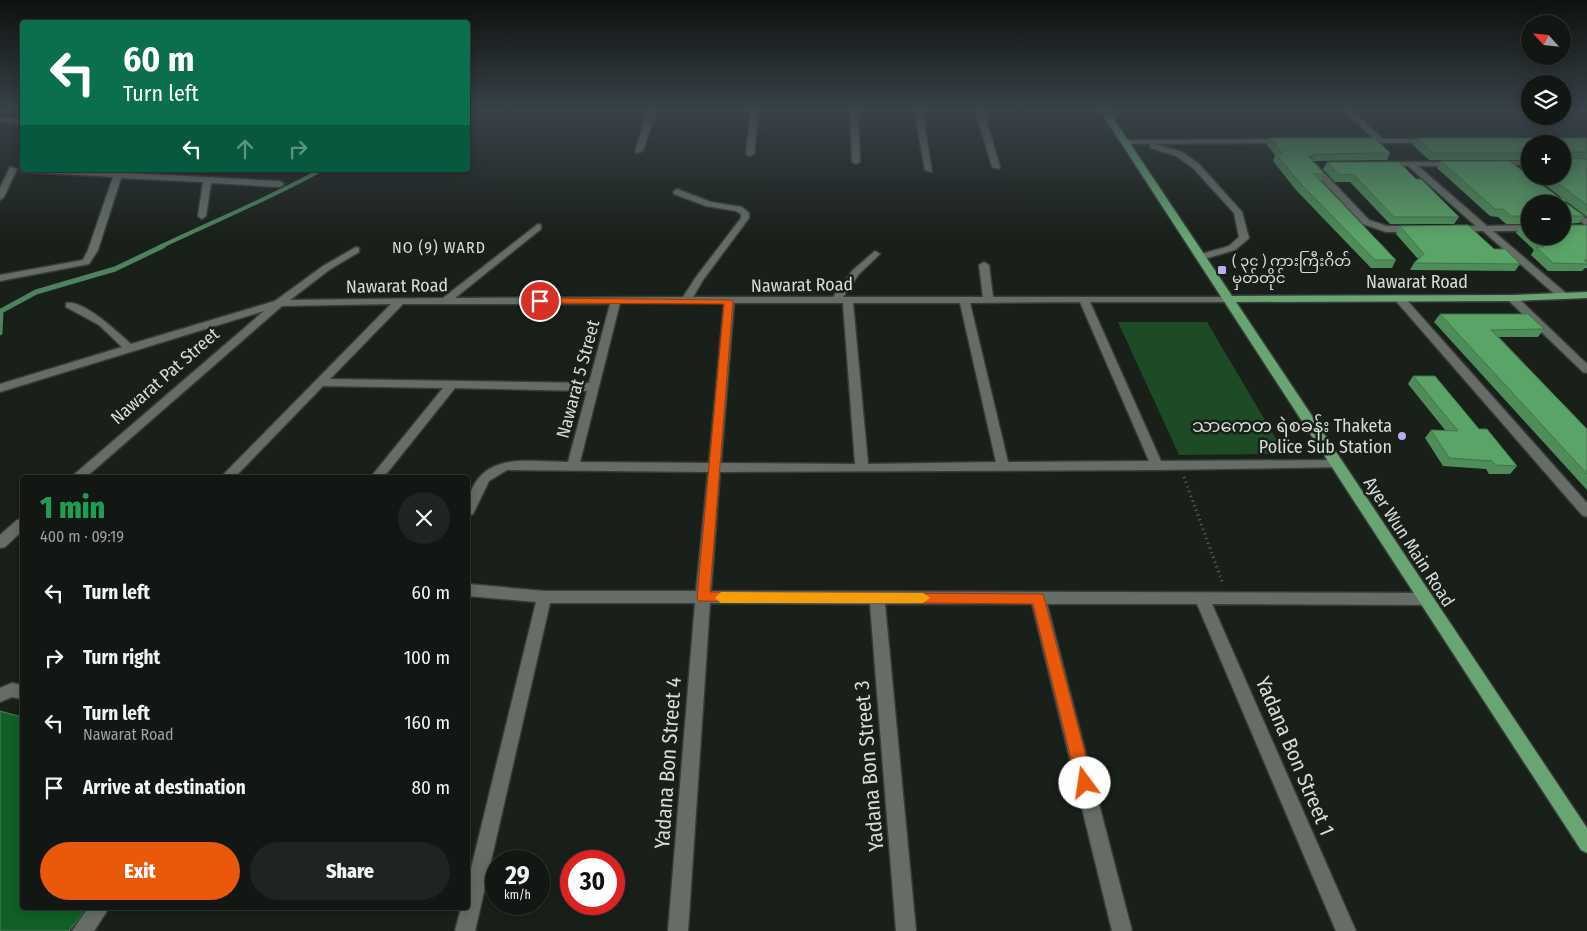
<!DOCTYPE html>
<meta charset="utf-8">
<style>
body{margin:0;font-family:"Fira Sans Condensed","Noto Sans Myanmar",sans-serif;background:#202421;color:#f1f3f6;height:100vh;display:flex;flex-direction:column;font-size:19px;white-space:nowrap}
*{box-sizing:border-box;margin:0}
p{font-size:16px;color:#9d9fa0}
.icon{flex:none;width:28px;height:28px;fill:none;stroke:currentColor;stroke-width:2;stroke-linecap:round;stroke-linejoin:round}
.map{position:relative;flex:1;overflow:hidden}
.details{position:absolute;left:20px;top:475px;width:450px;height:435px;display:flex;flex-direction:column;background:#131713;border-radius:5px;box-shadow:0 2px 12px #0003,0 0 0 1px #323633}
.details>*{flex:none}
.hud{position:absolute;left:20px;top:20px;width:450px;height:152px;border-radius:5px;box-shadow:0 2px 12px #0003,0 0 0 1px #323633;background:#0b6e4f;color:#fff;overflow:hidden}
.needle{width:32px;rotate:297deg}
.buttons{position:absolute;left:1521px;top:15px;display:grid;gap:10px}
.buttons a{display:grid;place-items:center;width:50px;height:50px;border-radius:50%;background:#131713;box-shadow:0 2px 12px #0003,0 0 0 1px #323633;font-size:25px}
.speed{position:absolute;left:485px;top:850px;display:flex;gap:10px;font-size:25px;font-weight:700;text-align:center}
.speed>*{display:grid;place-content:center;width:65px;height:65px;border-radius:50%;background:#131713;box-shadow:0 2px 12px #0003,0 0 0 1px #323633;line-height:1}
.speed small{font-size:12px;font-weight:400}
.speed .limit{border:8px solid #d22;background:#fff;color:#111}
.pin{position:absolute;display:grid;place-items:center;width:42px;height:42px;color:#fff;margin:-21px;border:2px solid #fff;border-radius:50%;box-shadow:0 1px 5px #0007}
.me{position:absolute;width:55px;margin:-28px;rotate:346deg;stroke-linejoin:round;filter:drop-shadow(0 0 4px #0008)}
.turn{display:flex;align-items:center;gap:18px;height:105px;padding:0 20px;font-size:22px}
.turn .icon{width:65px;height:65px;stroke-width:2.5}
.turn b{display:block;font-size:35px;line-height:42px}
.lanes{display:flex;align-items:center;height:48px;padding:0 20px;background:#0003;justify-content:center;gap:25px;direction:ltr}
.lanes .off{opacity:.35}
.round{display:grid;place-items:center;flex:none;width:52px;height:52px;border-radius:26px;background:#202421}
.overview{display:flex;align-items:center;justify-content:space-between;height:85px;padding:0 20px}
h1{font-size:30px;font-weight:800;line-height:38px;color:#1e9e55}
.cta{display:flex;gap:10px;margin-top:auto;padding:10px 20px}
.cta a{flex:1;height:58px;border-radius:30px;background:#ea580c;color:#fff;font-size:20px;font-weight:800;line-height:58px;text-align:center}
.cta a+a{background:#202421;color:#f1f3f6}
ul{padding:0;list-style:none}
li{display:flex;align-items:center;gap:15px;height:65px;padding:0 20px}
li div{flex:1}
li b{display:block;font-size:19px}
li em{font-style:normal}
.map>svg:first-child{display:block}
</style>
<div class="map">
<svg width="1587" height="931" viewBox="0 0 1587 931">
<rect width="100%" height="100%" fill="#191f19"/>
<path fill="#1c4b26" d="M 1118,322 L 1207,322 L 1285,454 L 1179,455 Z"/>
<path fill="#106028" stroke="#4c855d" d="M 0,711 L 22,717 L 22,908 L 87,908 L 69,931 L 0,931 Z"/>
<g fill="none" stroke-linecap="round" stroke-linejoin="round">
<path stroke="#4c855d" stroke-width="4" d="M 160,247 C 214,221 269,199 321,170"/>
<path stroke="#4c855d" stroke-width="5" d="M 0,333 L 1,311 L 36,292 L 115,269 L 163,246"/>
<defs>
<path id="minor" d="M 649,109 L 657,109 L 643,151 L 636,153 L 635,151 Z
M 751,109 L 759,109 L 754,154 L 750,156 L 746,154 Z
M 850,109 L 858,109 L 860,162 L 856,164 L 852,162 Z
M 914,109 L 922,109 L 932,172 L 925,170 Z
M 975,109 L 983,109 L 1000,167 L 999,169 L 992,167 Z
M 1342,109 L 1350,109 L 1383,139 L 1430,139 L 1434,141 L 1430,143 L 1360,143 L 1360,139 L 1374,139 Z
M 0,118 L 22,119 L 22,123 L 0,122 Z
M 1285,139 L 1289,141 L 1288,143 L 1155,144 L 1182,152 L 1199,164 L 1242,212 L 1249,238 L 1247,240 L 1235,250 L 1201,260 L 1198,259 L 1198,255 L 1229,246 L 1239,237 L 1234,213 L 1193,168 L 1176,156 L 1150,148 L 1151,144 L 1125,144 L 1121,142 L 1125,140 Z
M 1494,161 L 1530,161 L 1530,165 L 1497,165 L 1493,163 Z
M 1382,162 L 1458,162 L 1459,164 L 1455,166 L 1418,166 L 1487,226 L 1530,225 L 1530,231 L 1493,231 L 1567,294 L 1567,298 L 1559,298 L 1483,231 L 1453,231 L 1453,227 L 1456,226 L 1476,226 L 1408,166 L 1385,166 L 1381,164 Z
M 1309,163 L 1315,163 L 1369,220 L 1387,226 L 1414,226 L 1419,229 L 1414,232 L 1386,232 L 1363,224 L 1309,167 Z
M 10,167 L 17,169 L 4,197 L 0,200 L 0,188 Z
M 21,168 L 22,170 L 69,170 L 280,181 L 284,184 L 280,187 L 211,183 L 206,216 L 202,219 L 198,216 L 203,182 L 121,178 L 98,250 L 89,264 L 0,281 L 0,275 L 83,260 L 88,250 L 113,177 L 24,172 L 21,172 Z
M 677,189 L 711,202 L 742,207 L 749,213 L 749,218 L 703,280 L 693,297 L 833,297 L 853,270 L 875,251 L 880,254 L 859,274 L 843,297 L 983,297 L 979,265 L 984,262 L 989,265 L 993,297 L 1233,297 L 1234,299 L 1229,302 L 1090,302 L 1161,461 L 1338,460 L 1342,461 L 1344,464 L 1342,467 L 1157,470 L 720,472 L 711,591 L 1425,593 L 1430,595 L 1432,599 L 1430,603 L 1425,605 L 1212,604 L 1356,931 L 1336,931 L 1197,604 L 1047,604 L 1132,931 L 1112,931 L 1032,604 L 885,604 L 916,931 L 896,931 L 870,604 L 710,603 L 688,931 L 668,931 L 695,603 L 550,603 L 475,931 L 455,931 L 461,908 L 468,908 L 468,881 L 536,602 L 468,596 L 468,584 L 544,591 L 696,591 L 708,472 L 507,470 L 489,481 L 473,514 L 468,516 C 466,505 468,497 473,487 C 490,452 535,462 568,462 L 587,391 L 455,388 L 383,478 L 370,478 L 443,388 L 323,386 L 234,478 L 220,478 L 391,304 L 282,306 L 85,478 L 70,478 L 264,311 L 0,392 L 0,384 L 122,347 L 99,325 L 66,307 L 66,303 C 83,299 119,333 131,344 L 275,301 L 323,266 L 356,247 L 359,248 L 359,252 L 329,270 L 290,300 L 443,298 L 538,224 L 541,225 L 541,229 L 455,298 L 683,297 L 696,277 L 741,218 L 741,214 L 736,211 L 706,206 L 674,194 L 673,192 ZM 1080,302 L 1149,461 L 1008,462 L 970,303 ZM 620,303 L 724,303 L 709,463 L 580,462 ZM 734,303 L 843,303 L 855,464 L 721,463 ZM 853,303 L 960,303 L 996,462 L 868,464 ZM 403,304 L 610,304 L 589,383 L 330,379 Z
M 1562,201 L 1587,219 L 1587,226 L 1562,209 L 1562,204 L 1558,204 Z
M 1512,295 L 1516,296 L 1587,364 L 1587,373 L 1583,372 L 1508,300 L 1507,298 Z
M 1400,296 L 1404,297 L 1587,503 L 1587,517 L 1582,515 L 1396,301 L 1396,297 Z
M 22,519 L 22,531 L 5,547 L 0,548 L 0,535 L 17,520 Z
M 12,683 L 22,685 L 22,699 L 12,697 L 0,702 L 0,688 Z
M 88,908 L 109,908 L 94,931 L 72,931 Z"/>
<path id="major" d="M 1099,109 L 1107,109 L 1232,296 L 1512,295 L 1587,292 L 1587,298 L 1512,301 L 1236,302 L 1587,828 L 1587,853 L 1581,850 Z"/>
</defs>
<use href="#minor" stroke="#373c38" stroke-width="3"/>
<use href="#major" stroke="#373c38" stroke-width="3"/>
<path stroke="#626862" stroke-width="3" stroke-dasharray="1 4" stroke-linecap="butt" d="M 1184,477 L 1223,584"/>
<use href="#minor" fill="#666d66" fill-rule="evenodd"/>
<use href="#major" fill="#68a573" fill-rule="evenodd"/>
</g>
<path fill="#4e8d59" d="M 1270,138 L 1390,153 L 1387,160 L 1313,161 L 1324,174 L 1321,181 L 1396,260 L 1392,268 L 1371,268 L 1296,190 L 1273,161 L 1275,155 L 1267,145 Z
M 1417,138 L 1587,138 L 1587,217 L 1566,201 L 1566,203 L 1584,216 L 1579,223 L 1566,224 L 1566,225 L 1587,225 L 1587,268 L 1585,268 L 1582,271 L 1548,271 L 1531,255 L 1534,250 L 1516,233 L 1521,225 L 1530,225 L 1530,236 L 1562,236 L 1530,204 L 1530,224 L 1506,224 L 1498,217 L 1490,216 L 1437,168 L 1441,161 L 1562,198 L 1533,176 L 1562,176 L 1530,144 L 1530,160 L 1429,160 L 1413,145 Z
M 1526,160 L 1530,160 L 1530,174 L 1521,168 Z
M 1327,162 L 1416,179 L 1459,217 L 1454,224 L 1390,224 L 1350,182 L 1335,182 L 1323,169 Z
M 1400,226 L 1494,249 L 1520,264 L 1515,271 L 1410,270 L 1414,263 L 1418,259 L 1396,234 Z
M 1440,314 L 1544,329 L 1538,337 L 1499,337 L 1587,429 L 1587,490 L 1434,322 Z
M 1413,376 L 1479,429 L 1517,466 L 1510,474 L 1489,474 L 1486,469 L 1443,466 L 1425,438 L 1431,430 L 1445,430 L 1408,384 Z"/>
<path fill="#407349" d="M 1315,154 L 1312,161 L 1309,157 Z"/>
<path fill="#5ba468" stroke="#407349" d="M 1270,138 L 1375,138 L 1390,153 L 1315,154 L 1309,157 L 1324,174 L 1314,174 L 1396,260 L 1375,260 L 1299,182 L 1276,154 L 1283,154 Z
M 1417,138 L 1587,138 L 1587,152 L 1567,152 L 1565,158 L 1587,159 L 1587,205 L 1548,176 L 1562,176 L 1562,144 L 1530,144 L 1530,153 L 1433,153 Z
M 1526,160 L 1530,160 L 1530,163 Z
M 1441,161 L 1509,161 L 1560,198 L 1565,198 L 1566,203 L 1584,216 L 1566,216 L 1566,225 L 1587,225 L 1587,260 L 1584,260 L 1587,262 L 1587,264 L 1553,263 L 1536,247 L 1544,247 L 1533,236 L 1562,236 L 1562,204 L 1530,204 L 1530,216 L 1511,216 L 1503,209 L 1495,209 Z
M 1327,162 L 1399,162 L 1416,179 L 1421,179 L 1459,217 L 1394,217 L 1354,175 L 1339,174 Z
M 1468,225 L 1494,249 L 1505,249 L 1520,264 L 1414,263 L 1424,254 L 1400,226 Z
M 1521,225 L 1530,225 L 1530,234 Z
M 1440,314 L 1528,314 L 1544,329 L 1491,330 L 1587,429 L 1587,474 Z
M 1413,376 L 1435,376 L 1479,429 L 1487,429 L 1517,466 L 1496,465 L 1492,461 L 1449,458 L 1431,430 L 1458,431 Z"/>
<linearGradient id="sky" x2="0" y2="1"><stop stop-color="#0e110e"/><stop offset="0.46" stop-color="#384249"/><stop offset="1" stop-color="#384249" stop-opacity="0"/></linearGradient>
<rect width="1587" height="239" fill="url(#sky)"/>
<path fill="#ea580c" stroke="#983908" d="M 540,298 L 733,300 L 710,592 L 1043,594 L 1093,783 L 1090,788 L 1085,791 L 1079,788 L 1077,783 L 1033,604 L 699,601 L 697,598 L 724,304 L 537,303 L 537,299 Z"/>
<path fill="#f59e0b" d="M 721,592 L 923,593 L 930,598 L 923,603 L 721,603 L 715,598 Z"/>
<g fill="#c0a8f4" stroke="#191f19" stroke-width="2">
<rect x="1217" y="265" width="10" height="10" rx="2.5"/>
<circle cx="1402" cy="436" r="5"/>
</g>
<g text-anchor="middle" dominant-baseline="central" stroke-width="5" stroke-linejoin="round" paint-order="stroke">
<g font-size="15" fill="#d8dcd8" stroke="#191f19" text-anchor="start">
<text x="1232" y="261">( ၃၄ ) ကားကြီးဂိတ်<tspan x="1232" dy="17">မှတ်တိုင်</tspan></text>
</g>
<g font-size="16" letter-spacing="1" fill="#d8dcd8" stroke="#191f19">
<text x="439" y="247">NO (9) WARD</text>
</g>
<g font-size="18" fill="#d8dcd8" stroke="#191f19">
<text x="1417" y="282">Nawarat Road</text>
<text transform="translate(802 285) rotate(-1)">Nawarat Road</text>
<text transform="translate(397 286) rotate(-1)">Nawarat Road</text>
<text transform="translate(165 376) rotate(-41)">Nawarat Pat Street</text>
<text transform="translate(578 379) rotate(-75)">Nawarat 5 Street</text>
<text transform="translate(1409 542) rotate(57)">Ayer Wun Main Road</text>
</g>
<g font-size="18" fill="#d8dcd8" stroke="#191f19" text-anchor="end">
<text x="1392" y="426">သာကေတ ရဲစခန်း Thaketa<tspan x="1392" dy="21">Police Sub Station</tspan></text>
</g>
<g font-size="21" fill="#d8dcd8" stroke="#191f19">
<text transform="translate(1295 756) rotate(67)">Yadana Bon Street 1</text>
<text transform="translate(668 763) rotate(-86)">Yadana Bon Street 4</text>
<text transform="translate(869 766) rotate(-95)">Yadana Bon Street 3</text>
</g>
</g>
</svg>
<div class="buttons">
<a><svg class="needle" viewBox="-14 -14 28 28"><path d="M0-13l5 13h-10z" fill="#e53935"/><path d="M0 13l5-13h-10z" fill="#9d9fa0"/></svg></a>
<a><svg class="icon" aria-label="layers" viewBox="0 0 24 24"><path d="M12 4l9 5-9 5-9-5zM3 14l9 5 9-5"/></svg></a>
<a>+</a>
<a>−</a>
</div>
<div class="speed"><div>29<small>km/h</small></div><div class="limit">30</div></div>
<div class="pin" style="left:540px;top:301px;background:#d93025"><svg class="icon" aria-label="arrive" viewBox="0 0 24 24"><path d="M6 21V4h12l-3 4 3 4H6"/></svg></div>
<svg class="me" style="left:1085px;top:783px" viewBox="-20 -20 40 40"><circle r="19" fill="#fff"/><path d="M0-13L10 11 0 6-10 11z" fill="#ea580c"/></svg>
<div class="hud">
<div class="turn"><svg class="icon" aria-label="left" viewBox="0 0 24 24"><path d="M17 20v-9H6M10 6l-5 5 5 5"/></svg><div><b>60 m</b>Turn left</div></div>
<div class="lanes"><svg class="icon" aria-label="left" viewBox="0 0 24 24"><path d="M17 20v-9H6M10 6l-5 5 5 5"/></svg><svg class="icon off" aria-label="ahead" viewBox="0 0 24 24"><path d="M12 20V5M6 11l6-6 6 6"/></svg><svg class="icon off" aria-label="right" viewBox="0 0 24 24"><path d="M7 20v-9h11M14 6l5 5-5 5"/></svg></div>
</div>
<section class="details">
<div class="overview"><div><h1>1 min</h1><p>400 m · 09:19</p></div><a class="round"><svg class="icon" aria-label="close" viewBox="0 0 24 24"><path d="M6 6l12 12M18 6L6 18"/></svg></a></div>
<ul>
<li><svg class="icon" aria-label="left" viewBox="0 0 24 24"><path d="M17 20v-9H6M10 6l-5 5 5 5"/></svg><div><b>Turn left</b></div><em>60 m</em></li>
<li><svg class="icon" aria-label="right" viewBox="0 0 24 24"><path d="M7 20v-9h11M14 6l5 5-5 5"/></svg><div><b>Turn right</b></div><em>100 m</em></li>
<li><svg class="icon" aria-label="left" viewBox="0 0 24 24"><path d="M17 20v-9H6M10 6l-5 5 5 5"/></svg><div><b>Turn left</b><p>Nawarat Road</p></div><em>160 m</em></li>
<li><svg class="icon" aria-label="arrive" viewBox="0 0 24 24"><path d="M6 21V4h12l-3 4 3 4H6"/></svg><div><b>Arrive at destination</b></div><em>80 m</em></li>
</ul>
<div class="cta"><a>Exit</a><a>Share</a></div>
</section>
</div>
